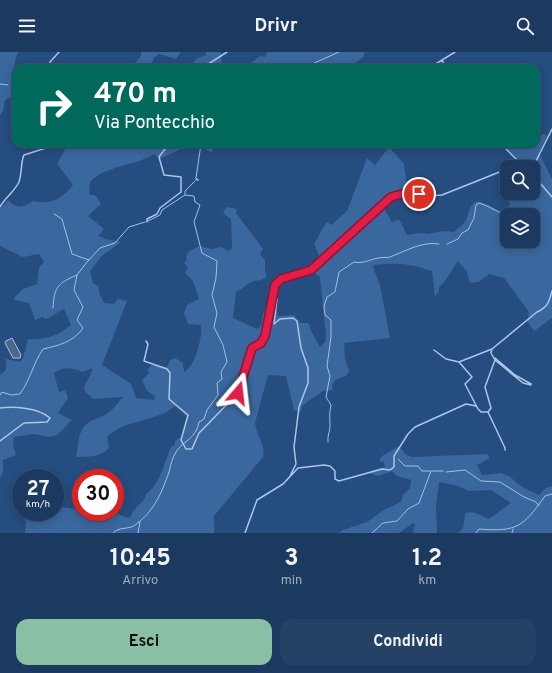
<!DOCTYPE html>
<html lang="it">
<style>
body{margin:0;font-family:Overpass,sans-serif;background:#254165;color:#f1f3f6;height:100vh;display:flex;flex-direction:column;font-size:15px;white-space:nowrap}
*{box-sizing:border-box;margin:0}
p{font-size:13px;color:#a0adbd}
.icon{flex:none;width:22px;height:22px;fill:none;stroke:currentColor;stroke-width:2;stroke-linecap:round;stroke-linejoin:round}
.map{position:relative;height:481px;overflow:hidden}
.drawer{display:flex;flex-direction:column;background:#1c3a5f;flex:1}
.drawer>*{flex:none}
.guide{position:absolute;left:12px;top:12px;width:528px;height:84px;border-radius:12px;box-shadow:0 2px 10px #0003,0 0 0 1px #3a5474;background:#00695c;color:#fff;overflow:hidden}
.buttons{position:absolute;left:500px;top:108px;display:grid;gap:8px}
.buttons a{display:grid;place-items:center;width:40px;height:40px;border-radius:8px;background:#1c3a5f;box-shadow:0 2px 10px #0003,0 0 0 1px #3a5474;font-size:20px}
.speed{position:absolute;left:12px;top:417px;display:flex;gap:8px;font-size:20px;font-weight:700;text-align:center}
.speed>*{display:grid;place-content:center;width:52px;height:52px;border-radius:50%;background:#1c3a5f;box-shadow:0 2px 10px #0003,0 0 0 1px #3a5474;line-height:1}
.speed small{font-size:10px;font-weight:400}
.speed .limit{border:6px solid #d22;background:#fff;color:#111}
.pin{position:absolute;display:grid;place-items:center;width:34px;height:34px;color:#fff;margin:-17px;border:2px solid #fff;border-radius:50%;box-shadow:0 1px 4px #0007}
.me{position:absolute;width:44px;margin:-22px;rotate:17deg;stroke-linejoin:round;filter:drop-shadow(0 0 3px #0008)}
.turn{display:flex;align-items:center;gap:14px;height:84px;padding:0 16px;font-size:18px}
.turn .icon{width:52px;height:52px;stroke-width:2.5}
.turn b{display:block;font-size:28px;line-height:34px}
.eta{display:flex;justify-content:space-evenly;align-items:center;height:68px;text-align:center}
.eta b{font-size:24px;font-weight:700;line-height:28px}
.action{display:flex;gap:8px;margin-top:auto;padding:8px 16px}
.action a{flex:1;height:46px;border-radius:12px;background:#8abfa5;color:#111;font-size:16px;font-weight:700;line-height:46px;text-align:center}
.action a+a{background:#254165;color:#f1f3f6}
header{display:flex;justify-content:space-between;align-items:center;height:52px;padding:0 16px;background:#1c3a5f;font-size:18px;font-weight:700}
.map>svg:first-child{display:block}
</style>
<header><svg class="icon" aria-label="menu" viewBox="0 0 24 24"><path d="M4 6h16M4 12h16M4 18h16"/></svg>Drivr<svg class="icon" aria-label="search" viewBox="0 0 24 24"><circle cx="10" cy="10" r="6"/><path d="M15 15l6 6"/></svg></header>
<div class="map">
<svg width="552" height="481" viewBox="0 0 552 481">
<rect width="100%" height="100%" fill="#254d7f"/>
<path fill="#3a679d" fill-rule="evenodd" d="M 0,0 L 18,0 C 11,17 16,26 16,43 L 5,48 L 3,59 L 0,63 Z
M 141,0 L 181,0 L 176,7 L 159,2 L 154,6 L 150,14 L 134,12 L 141,4 Z
M 206,0 L 220,0 L 222,3 L 221,11 L 224,16 L 189,16 L 196,7 L 206,3 Z
M 267,0 L 368,0 L 364,1 L 364,5 L 348,16 L 244,16 L 260,4 L 265,5 Z
M 544,82 L 547,83 L 539,101 L 552,127 L 552,266 L 534,279 L 527,269 L 529,260 L 504,226 L 489,222 L 479,230 L 470,231 L 467,220 L 458,209 C 451,218 448,228 439,235 L 439,239 L 435,245 L 432,219 C 412,212 395,210 374,213 L 373,215 L 380,233 L 390,286 L 344,291 L 345,306 L 349,319 L 346,324 L 335,328 L 332,333 L 333,338 L 323,339 L 303,353 L 300,360 L 294,358 L 286,324 L 268,323 L 255,371 C 256,383 266,393 263,405 L 214,464 L 214,481 L 25,481 L 26,470 L 23,460 L 59,460 L 62,455 L 81,458 L 81,460 L 113,460 L 128,466 L 131,464 C 133,455 145,451 146,442 C 161,431 164,411 171,395 L 175,393 L 175,389 L 181,385 L 187,365 L 175,354 C 155,371 124,367 107,385 L 109,396 C 101,405 87,405 76,405 C 79,395 77,387 82,378 C 87,367 100,367 108,361 C 114,357 118,350 123,345 L 93,347 L 84,338 C 84,329 92,325 92,316 L 82,320 C 72,315 63,315 54,321 L 59,340 L 65,338 L 68,346 L 58,361 L 72,368 L 57,383 L 49,385 L 34,382 L 14,385 L 13,393 L 16,403 L 3,408 L 3,420 L 0,426 L 0,323 L 6,318 L 6,307 L 20,310 L 23,306 L 28,287 C 44,289 59,283 71,273 L 64,257 C 57,260 50,266 45,267 L 42,265 L 35,268 L 29,251 L 15,248 L 14,246 L 23,237 L 37,232 L 39,215 L 44,210 L 39,202 L 23,205 L 0,194 L 0,157 L 8,148 C 16,157 24,156 33,149 C 52,153 61,147 73,133 L 57,112 L 68,92 L 213,92 L 212,101 L 198,93 L 189,93 L 160,107 L 154,102 C 134,115 108,112 90,130 L 89,142 L 96,144 L 101,152 L 88,164 L 104,177 L 98,184 L 106,187 L 121,190 L 102,204 L 90,219 L 93,231 L 98,234 L 100,243 L 104,251 L 114,252 L 118,247 L 127,249 L 102,313 L 131,332 L 136,346 L 154,348 L 155,344 L 147,339 L 142,328 L 149,321 L 147,318 L 152,313 L 167,315 L 170,308 L 175,306 L 183,311 L 184,320 C 195,316 203,284 201,273 L 188,272 L 184,261 L 187,253 L 199,247 L 193,229 L 185,221 L 188,215 L 184,211 L 187,207 L 186,205 L 188,200 L 199,194 L 213,197 L 220,195 L 229,199 L 232,196 L 231,167 L 223,161 L 227,155 L 237,157 L 236,161 L 263,197 L 260,202 L 265,208 L 265,219 L 267,225 C 262,229 257,228 251,230 C 245,233 242,238 236,239 L 233,266 L 257,277 L 261,274 L 263,262 L 266,256 L 276,256 L 278,264 L 294,263 L 300,271 L 308,271 L 313,283 L 320,295 L 325,290 L 326,283 L 320,225 L 311,218 L 321,209 L 314,191 C 320,184 322,174 328,170 L 331,173 L 347,159 L 367,106 L 375,113 L 389,95 L 404,112 L 408,140 L 394,144 L 382,153 L 392,170 L 399,167 L 407,183 L 421,181 L 429,182 L 441,179 L 454,180 C 458,176 463,173 466,168 C 470,160 469,152 478,149 C 487,152 494,155 501,162 L 511,152 L 500,142 L 507,135 L 507,141 L 533,141 L 533,115 L 523,115 L 523,113 L 506,96 L 513,92 L 536,92 L 536,86 ZM 507,163 L 533,163 L 533,189 L 507,189 Z
M 399,394 L 406,403 L 412,405 L 487,402 L 490,406 L 477,413 L 482,423 L 501,421 L 509,424 L 522,435 L 539,443 L 546,436 L 552,434 L 552,481 L 458,481 L 463,476 L 465,462 C 472,457 481,464 489,467 L 511,451 L 491,438 L 469,439 L 455,433 L 439,430 L 436,454 L 437,481 L 413,481 L 415,472 L 413,471 L 399,481 L 339,481 L 343,478 L 367,470 L 384,458 L 401,450 L 403,443 L 410,436 L 411,428 L 397,424 L 392,419 L 379,424 L 371,422 L 370,419 L 385,415 L 384,410 L 379,409 L 382,404 Z"/>
<path fill="#4b688c" stroke="#a0c1e6" d="M 12,286 L 21,303 L 20,306 L 13,306 L 5,291 L 6,289 Z"/>
<g fill="none" stroke-linecap="round" stroke-linejoin="round">
<path stroke="#a0c1e6" stroke-width="1" d="M 303,16 L 339,0
M 0,32 L 8,33
M 196,126 L 201,92
M 185,142 L 185,139 L 195,129
M 54,162 L 62,167 L 72,202 L 89,208
M 518,163 L 520,163
M 148,169 L 160,163 L 162,158 L 185,143
M 447,192 L 458,187 L 462,181 L 468,178 L 474,166 L 476,153 L 479,151 C 489,154 497,160 507,163
M 53,256 C 54,235 58,231 77,223
M 0,343 L 2,340 L 11,343 L 20,342 C 30,328 33,312 43,297 C 57,294 74,290 83,276 L 77,268 L 83,255 L 74,238 L 77,223 L 87,210 L 100,196 L 115,191 L 129,175 L 145,170
M 328,390 C 327,384 330,380 330,374 C 330,366 329,361 331,353 L 326,345 L 330,324 L 327,314 L 331,285 L 331,268 L 325,263 L 324,254 L 327,245 L 335,240 L 339,220 L 354,210 C 362,212 369,208 378,206 C 382,205 386,206 390,205 C 406,199 422,189 439,192
M 398,407 L 405,414 L 418,414 L 422,419 L 430,419
M 446,420 L 465,418 L 481,429 L 500,430 L 524,445 L 536,450 L 539,454
M 113,481 C 119,474 129,478 135,473 C 154,460 162,440 169,420 C 171,413 172,406 176,400 C 184,388 196,387 199,370 L 204,367 L 207,358 L 218,343 L 217,331 L 222,327 L 221,320 L 227,310 L 223,293 L 214,275 L 217,261 L 212,243 L 216,226 L 217,209 L 202,201 L 194,170 L 200,153 L 195,150 L 194,144 L 185,143
M 138,481 L 140,470
M 372,481 L 383,471 L 397,469 L 408,457 L 419,451 L 431,419 L 443,419
M 476,481 L 479,477 C 517,480 523,475 545,444 L 552,442
M 512,481 L 513,477"/>
<path stroke="#acc6e6" stroke-width="1.5" d="M 442,8 L 446,16
M 52,16 L 50,10 L 59,0
M 202,16 L 227,0
M 429,16 L 455,0
M 501,92 L 521,112
M 532,113 L 536,109 L 552,77
M 513,115 L 521,112 L 536,116 L 536,109
M 536,116 L 540,131 L 552,145
M 196,127 L 198,128
M 0,155 C 5,146 14,140 19,130 C 22,121 21,108 24,103 L 46,96 L 50,92
M 147,170 L 147,167 L 157,162 L 160,156 L 181,140 L 181,125 L 164,123 L 159,105 L 169,92
M 273,250 L 277,247 L 274,272 L 280,267 L 293,266 L 297,269 L 301,296 L 308,316 L 308,331 L 299,355 L 294,395 L 296,412 L 289,426
M 146,289 L 148,292 L 144,309 L 167,317 L 170,321 L 169,347 L 188,363 L 181,388 L 186,397 L 192,397 L 199,381 L 206,374 L 238,341 L 252,296 L 261,291 L 265,284 L 275,233 L 281,227 L 311,218 L 391,145 L 409,140 L 429,144 L 442,143 L 507,117
M 434,298 L 446,307 L 459,310 L 472,325 L 465,332 L 478,357 L 481,360 L 488,360 L 491,356 L 485,335 L 495,308 L 491,301 L 492,297 L 537,260 C 548,255 549,250 552,239
M 495,306 L 515,323 L 531,332
M 495,308 L 523,331 L 531,333
M 459,310 L 492,297
M 0,356 C 14,354 39,356 50,366 L 47,370 L 24,371 L 0,389
M 488,360 L 505,396 L 505,398
M 245,481 L 257,448 L 283,432 L 298,416 L 324,413 L 330,414 L 335,419 L 335,427 L 339,429 L 382,417 L 390,418 L 394,415 L 394,404 L 408,382 L 415,375 L 466,352 L 476,354"/>
</g>
<g fill="none" stroke-linecap="round" stroke-linejoin="round">
<defs>
<path id="route" d="M 238,341 L 252,296 L 261,291 L 265,284 L 275,233 L 281,227 L 311,218 L 391,145 L 409,140 L 419,142"/>
</defs>
<use href="#route" stroke="#92132f" stroke-width="10"/>
<use href="#route" stroke="#e11d48" stroke-width="7"/>
</g>
</svg>
<div class="buttons">
<a><svg class="icon" aria-label="search" viewBox="0 0 24 24"><circle cx="10" cy="10" r="6"/><path d="M15 15l6 6"/></svg></a>
<a><svg class="icon" aria-label="layers" viewBox="0 0 24 24"><path d="M12 4l9 5-9 5-9-5zM3 14l9 5 9-5"/></svg></a>
</div>
<div class="speed"><div>27<small>km/h</small></div><div class="limit">30</div></div>
<div class="pin" style="left:419px;top:142px;background:#d93025"><svg class="icon" aria-label="arrive" viewBox="0 0 24 24"><path d="M6 21V4h12l-3 4 3 4H6"/></svg></div>
<svg class="me" style="left:238px;top:341px" viewBox="-20 -20 40 40"><path d="M0-17L14 15 0 8-14 15z" fill="#e11d48" stroke="#fff" stroke-width="4"/></svg>
<div class="guide">
<div class="turn"><svg class="icon" aria-label="right" viewBox="0 0 24 24"><path d="M7 20v-9h11M14 6l5 5-5 5"/></svg><div><b>470 m</b>Via Pontecchio</div></div>
</div>
</div>
<section class="drawer">
<div class="eta">
<div><b>10:45</b><p>Arrivo</p></div>
<div><b>3</b><p>min</p></div>
<div><b>1.2</b><p>km</p></div>
</div>
<div class="action"><a>Esci</a><a>Condividi</a></div>
</section>
